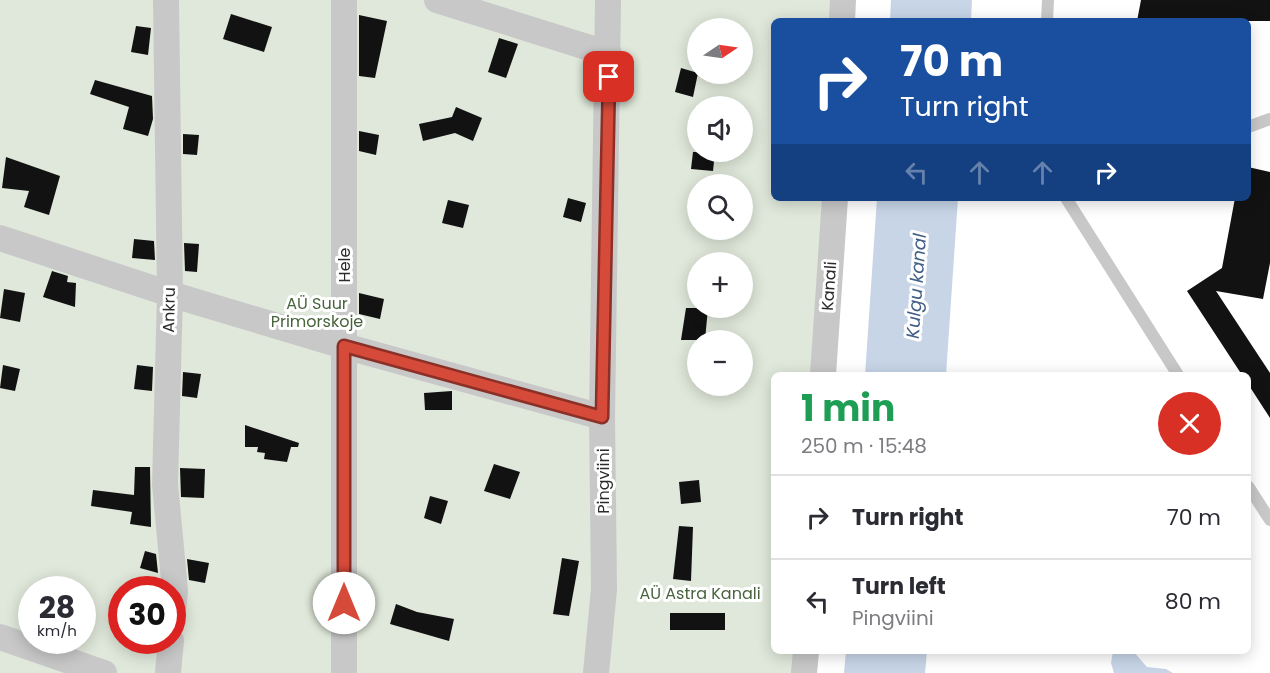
<!DOCTYPE html>
<meta charset="utf-8">
<style>
body{margin:0;font-family:Poppins,sans-serif;background:#f2f2f3;color:#2b2b33;height:100vh;display:flex;flex-direction:column;font-size:22px;white-space:nowrap}
*{box-sizing:border-box;margin:0}
p{font-size:20px;color:#7c7c81}
.icon{flex:none;width:33px;height:33px;fill:none;stroke:currentColor;stroke-width:2;stroke-linecap:round;stroke-linejoin:round}
.map{position:relative;flex:1;overflow:hidden}
.drawer{position:absolute;left:771px;top:372px;width:480px;height:282px;display:flex;flex-direction:column;background:#fff;border-radius:9px;box-shadow:0 3px 15px #0003}
.drawer>*{flex:none}
.guide{position:absolute;left:771px;top:18px;width:480px;height:183px;border-radius:9px;box-shadow:0 3px 15px #0003;background:#1a4fa0;color:#fff;overflow:hidden}
.needle{width:39px;rotate:77deg}
.tools{position:absolute;left:687px;top:18px;display:grid;gap:12px}
.tools a{display:grid;place-items:center;width:66px;height:66px;border-radius:50%;background:#fff;box-shadow:0 3px 15px #0003;font-size:30px}
.speed{position:absolute;left:18px;top:576px;display:flex;gap:12px;font-size:30px;font-weight:700;text-align:center}
.speed>*{display:grid;place-content:center;width:78px;height:78px;border-radius:50%;background:#fff;box-shadow:0 3px 15px #0003;line-height:1}
.speed small{font-size:15px;font-weight:400}
.speed .limit{border:9px solid #d22;background:#fff;color:#111}
.pin{position:absolute;display:grid;place-items:center;width:51px;height:51px;color:#fff;margin:-26px;border-radius:12px;box-shadow:0 3px 9px #0006}
.me{position:absolute;width:66px;margin:-33px;rotate:0deg;stroke-linejoin:round;filter:drop-shadow(0 0 4px #0008)}
.turn{display:flex;align-items:center;gap:21px;height:126px;padding:0 30px;font-size:27px}
.turn .icon{width:78px;height:78px;stroke-width:2.5}
.turn b{display:block;font-size:42px;line-height:51px}
.lanes{display:flex;align-items:center;height:57px;padding:0 30px;background:#0003;justify-content:center;gap:30px;direction:ltr}
.lanes .off{opacity:.35}
.round{display:grid;place-items:center;flex:none;width:63px;height:63px;border-radius:32px;background:#f2f2f3}
.summary{display:flex;align-items:center;justify-content:space-between;height:102px;padding:0 30px}
h1{font-size:36px;font-weight:700;line-height:45px;color:#1e9e55}
ul{padding:0;list-style:none}
li{display:flex;align-items:center;gap:18px;height:84px;padding:0 30px;border-top:2px solid #e1e1e2}
li div{flex:1}
li b{display:block;font-size:22px}
li em{font-style:normal}
.map>svg:first-child{display:block}
</style>
<div class="map">
<svg width="1270" height="673" viewBox="0 0 1270 673">
<rect width="100%" height="100%" fill="#fff"/>
<path fill="#dfe8da" fill-rule="evenodd" d="M 0,0 L 836,0 L 835,21 L 774,21 L 774,198 L 827,198 L 818,375 L 774,375 L 774,651 L 798,651 L 796,673 L 0,673 ZM 698,28 L 742,28 L 742,74 L 698,74 ZM 698,106 L 742,106 L 742,152 L 698,152 ZM 698,184 L 742,184 L 742,230 L 698,230 ZM 698,262 L 742,262 L 742,308 L 698,308 ZM 698,340 L 742,340 L 742,386 L 698,386 ZM 32,590 L 82,590 L 82,640 L 32,640 ZM 122,590 L 172,590 L 172,640 L 122,640 Z"/>
<path fill="#c7d5e7" d="M 891,0 L 972,0 L 971,21 L 890,21 Z
M 877,198 L 958,198 L 946,375 L 865,375 Z
M 846,651 L 927,651 L 925,673 L 844,673 Z
M 1113,651 L 1133,651 L 1147,667 L 1166,669 L 1173,673 L 1114,673 L 1111,663 Z"/>
<path fill="#121212" d="M 1141,0 L 1270,0 L 1270,21 L 1137,21 Z
M 231,14 L 272,27 L 264,52 L 223,39 Z
M 359,15 L 387,21 L 375,78 L 359,76 Z
M 136,26 L 151,28 L 148,55 L 131,52 Z
M 499,38 L 518,44 L 506,78 L 488,72 Z
M 681,68 L 698,73 L 693,97 L 675,92 Z
M 95,80 L 152,96 L 153,119 L 148,136 L 123,129 L 129,107 L 90,94 Z
M 456,107 L 482,118 L 473,141 L 455,133 L 423,141 L 419,124 L 452,117 Z
M 359,131 L 379,135 L 376,155 L 359,151 Z
M 183,134 L 199,135 L 197,155 L 183,154 Z
M 693,152 L 715,152 L 713,171 L 691,169 Z
M 6,157 L 60,176 L 49,215 L 24,207 L 29,191 L 2,188 Z
M 1248,167 L 1270,172 L 1270,263 L 1263,299 L 1216,291 L 1270,373 L 1270,418 L 1248,384 L 1248,375 L 1242,375 L 1187,291 L 1222,268 L 1235,198 L 1248,198 Z
M 568,198 L 586,203 L 581,222 L 563,217 Z
M 448,200 L 469,205 L 463,228 L 442,223 Z
M 134,239 L 154,241 L 155,260 L 132,258 Z
M 184,243 L 199,244 L 197,272 L 185,271 Z
M 52,271 L 68,276 L 67,282 L 76,283 L 75,307 L 43,297 Z
M 4,289 L 25,293 L 20,322 L 0,318 Z
M 359,293 L 384,299 L 380,319 L 359,314 Z
M 686,308 L 708,308 L 705,340 L 681,340 Z
M 3,365 L 20,369 L 15,391 L 0,388 Z
M 137,365 L 153,367 L 152,391 L 134,389 Z
M 183,372 L 201,374 L 197,398 L 182,396 Z
M 452,391 L 452,410 L 425,410 L 424,393 Z
M 245,425 L 299,443 L 298,447 L 291,447 L 287,462 L 264,459 L 265,453 L 257,452 L 258,447 L 245,447 Z
M 494,464 L 520,472 L 510,499 L 484,491 Z
M 135,467 L 150,467 L 151,527 L 130,524 L 132,512 L 91,506 L 93,490 L 134,495 Z
M 180,468 L 205,469 L 204,498 L 181,497 Z
M 699,480 L 701,502 L 681,504 L 679,482 Z
M 430,496 L 448,501 L 441,524 L 424,518 Z
M 679,526 L 693,527 L 691,581 L 673,579 Z
M 145,551 L 156,554 L 158,573 L 140,568 Z
M 562,558 L 579,561 L 569,616 L 553,614 Z
M 187,559 L 209,563 L 205,583 L 189,580 Z
M 396,604 L 417,612 L 454,619 L 449,641 L 390,624 Z
M 670,613 L 725,613 L 725,630 L 670,630 Z"/>
<g fill="none" stroke-linecap="round" stroke-linejoin="round">
<path stroke="#c8c8c8" stroke-width="12" d="M 1047,21 L 1048,0
M 1248,127 L 1270,119
M 1066,198 L 1178,375
M 1248,486 L 1270,520"/>
<path stroke="#c8c8c8" stroke-width="26" d="M 166,0 L 170,294 L 165,484 L 175,591 L 172,619
M 344,0 L 344,673
M 437,0 L 609,54
M 842,21 L 843,0
M 0,238 L 170,294 L 344,346 L 602,417
M 823,375 L 835,198
M 0,637 L 104,673
M 168,673 L 171,640
M 596,673 L 604,589 L 602,417 L 608,0
M 804,673 L 806,651"/>
</g>
<g fill="none" stroke-linecap="round" stroke-linejoin="round">
<defs>
<path id="route" d="M 344,603 L 344,346 L 602,417 L 609,77"/>
</defs>
<use href="#route" stroke="#8b3026" stroke-width="15"/>
<use href="#route" stroke="#d64a3a" stroke-width="10"/>
</g>
<g text-anchor="middle" dominant-baseline="central" stroke-width="6" stroke-linejoin="round" paint-order="stroke">
<g font-size="16" fill="#2b2b2b" stroke="#fff">
<text transform="translate(344 265) rotate(-90)">Hele</text>
<text transform="translate(829 286) rotate(-86)">Kanali</text>
<text transform="translate(169 310) rotate(-89)">Ankru</text>
<text transform="translate(603 481) rotate(-90)">Pingviini</text>
</g>
<g font-size="16" fill="#48633d" stroke="#fff">
<text x="317" y="303">AÜ Suur<tspan x="317" dy="18">Primorskoje</tspan></text>
<text x="700" y="593">AÜ Astra Kanali</text>
</g>
<g font-size="18" font-style="italic" fill="#415f86" stroke="#fff">
<text transform="translate(916 286) rotate(-86)">Kulgu kanal</text>
</g>
</g>
</svg>
<div class="tools">
<a><svg class="needle" viewBox="-14 -14 28 28"><path d="M0-13l5 13h-10z" fill="#e53935"/><path d="M0 13l5-13h-10z" fill="#7c7c81"/></svg></a>
<a><svg class="icon" aria-label="sound" viewBox="0 0 24 24"><path d="M4 9h4l5-4v14l-5-4H4zM17 9q2 3 0 6"/></svg></a>
<a><svg class="icon" aria-label="search" viewBox="0 0 24 24"><circle cx="10" cy="10" r="6"/><path d="M15 15l6 6"/></svg></a>
<a>+</a>
<a>−</a>
</div>
<div class="speed"><div>28<small>km/h</small></div><div class="limit">30</div></div>
<div class="pin" style="left:609px;top:77px;background:#d93025"><svg class="icon" aria-label="arrive" viewBox="0 0 24 24"><path d="M6 21V4h12l-3 4 3 4H6"/></svg></div>
<svg class="me" style="left:344px;top:603px" viewBox="-20 -20 40 40"><circle r="19" fill="#fff"/><path d="M0-13L10 11 0 6-10 11z" fill="#d64a3a"/></svg>
<div class="guide">
<div class="turn"><svg class="icon" aria-label="right" viewBox="0 0 24 24"><path d="M7 20v-9h11M14 6l5 5-5 5"/></svg><div><b>70 m</b>Turn right</div></div>
<div class="lanes"><svg class="icon off" aria-label="left" viewBox="0 0 24 24"><path d="M17 20v-9H6M10 6l-5 5 5 5"/></svg><svg class="icon off" aria-label="ahead" viewBox="0 0 24 24"><path d="M12 20V5M6 11l6-6 6 6"/></svg><svg class="icon off" aria-label="ahead" viewBox="0 0 24 24"><path d="M12 20V5M6 11l6-6 6 6"/></svg><svg class="icon" aria-label="right" viewBox="0 0 24 24"><path d="M7 20v-9h11M14 6l5 5-5 5"/></svg></div>
</div>
<section class="drawer">
<div class="summary"><div><h1>1 min</h1><p>250 m · 15:48</p></div><a class="round" style="background:#d93025;color:#fff"><svg class="icon" aria-label="close" viewBox="0 0 24 24"><path d="M6 6l12 12M18 6L6 18"/></svg></a></div>
<ul>
<li><svg class="icon" aria-label="right" viewBox="0 0 24 24"><path d="M7 20v-9h11M14 6l5 5-5 5"/></svg><div><b>Turn right</b></div><em>70 m</em></li>
<li><svg class="icon" aria-label="left" viewBox="0 0 24 24"><path d="M17 20v-9H6M10 6l-5 5 5 5"/></svg><div><b>Turn left</b><p>Pingviini</p></div><em>80 m</em></li>
</ul>
</section>
</div>
